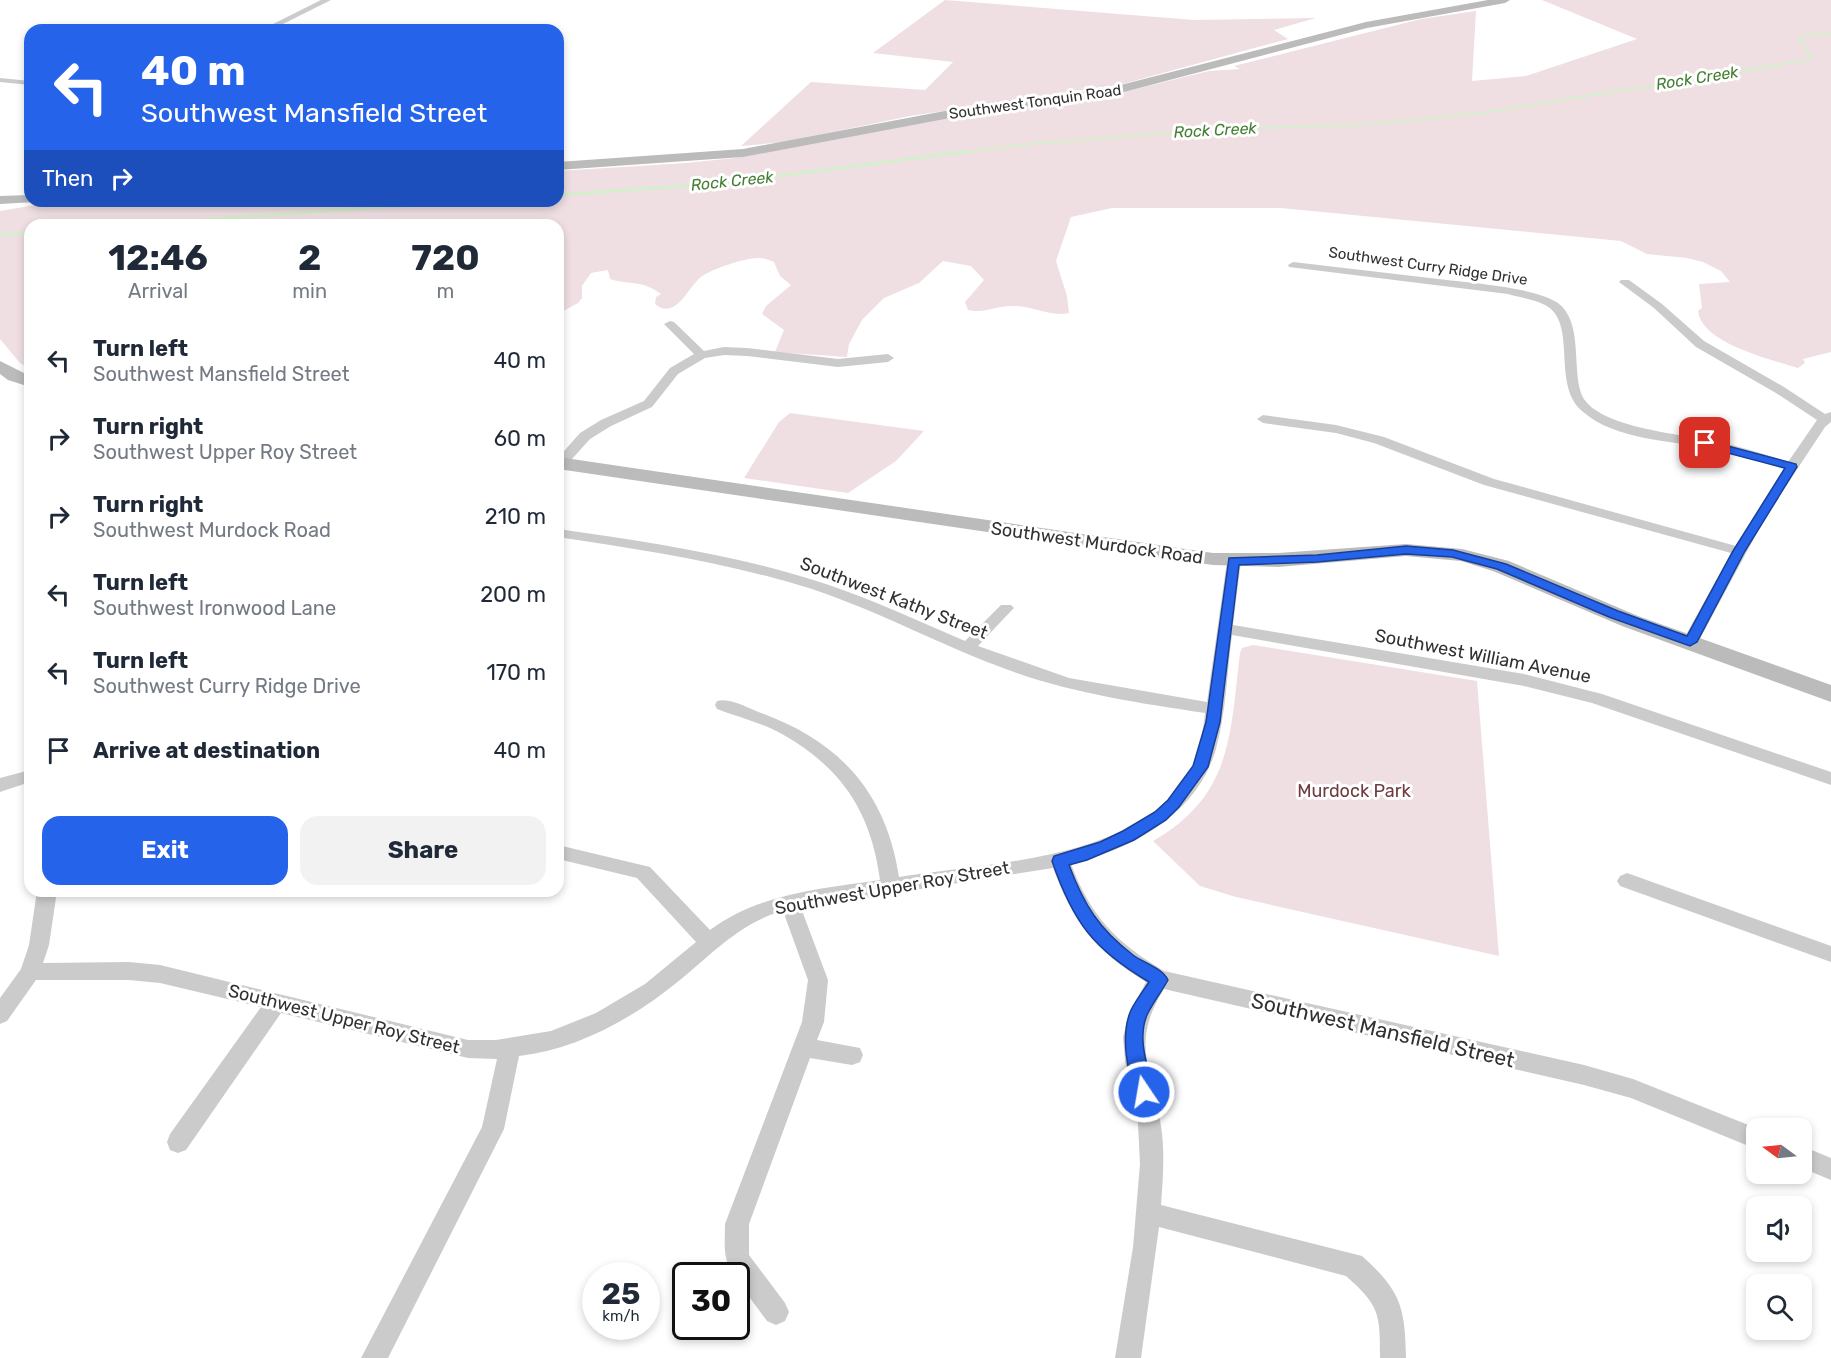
<!DOCTYPE html>
<style>
body{margin:0;font-family:Rubik,sans-serif;background:#f2f2f3;color:#1f2937;height:100vh;display:flex;flex-direction:column;font-size:22px;white-space:nowrap}
*{box-sizing:border-box;margin:0}
p{font-size:20px;color:#747a83}
.icon{flex:none;width:33px;height:33px;fill:none;stroke:currentColor;stroke-width:2;stroke-linecap:round;stroke-linejoin:round}
.map{position:relative;flex:1;overflow:hidden}
.panel{position:absolute;left:24px;top:219px;width:540px;height:678px;display:flex;flex-direction:column;background:#fff;border-radius:18px;box-shadow:0 3px 9px #0003}
.panel>*{flex:none}
.top-card{position:absolute;left:24px;top:24px;width:540px;height:183px;border-radius:18px;box-shadow:0 3px 9px #0003;background:#2563eb;color:#fff;overflow:hidden}
.needle{width:39px;rotate:285deg}
.fabs{position:absolute;left:1746px;top:1118px;display:grid;gap:12px}
.fabs a{display:grid;place-items:center;width:66px;height:66px;border-radius:12px;background:#fff;box-shadow:0 3px 9px #0003;font-size:30px}
.speed{position:absolute;left:582px;top:1262px;display:flex;gap:12px;font-size:30px;font-weight:700;text-align:center}
.speed>*{display:grid;place-content:center;width:78px;height:78px;border-radius:50%;background:#fff;box-shadow:0 3px 9px #0003;line-height:1}
.speed small{font-size:15px;font-weight:400}
.speed .limit{border:3px solid #111;border-radius:9px;background:#fff;color:#111}
.pin{position:absolute;display:grid;place-items:center;width:51px;height:51px;color:#fff;margin:-26px;border-radius:12px;box-shadow:0 3px 9px #0006}
.me{position:absolute;width:66px;margin:-33px;rotate:348deg;stroke-linejoin:round;filter:drop-shadow(0 0 4px #0008)}
.turn{display:flex;align-items:center;gap:21px;height:126px;padding:0 18px;font-size:27px}
.turn .icon{width:78px;height:78px;stroke-width:2.5}
.turn b{display:block;font-size:42px;line-height:51px}
.then{display:flex;align-items:center;height:57px;padding:0 18px;background:#0003;gap:12px;font-size:22px}
.eta{display:flex;justify-content:space-evenly;align-items:center;height:102px;text-align:center}
.eta b{font-size:36px;font-weight:700;line-height:42px}
.action{display:flex;gap:12px;margin-top:auto;padding:12px 18px}
.action a{flex:1;height:69px;border-radius:18px;background:#2563eb;color:#fff;font-size:24px;font-weight:700;line-height:69px;text-align:center}
.action a+a{background:#f2f2f3;color:#1f2937}
ul{padding:0;list-style:none}
li{display:flex;align-items:center;gap:18px;height:78px;padding:0 18px}
li div{flex:1}
li b{display:block;font-size:22px}
li em{font-style:normal}
.map>svg:first-child{display:block}
</style>
<div class="map">
<svg width="1831" height="1358" viewBox="0 0 1831 1358">
<rect width="100%" height="100%" fill="#fff"/>
<path fill="#efdfe2" d="M 945,0 L 1194,20 L 1316,18 L 1274,30 L 1288,39 L 1119,85 L 910,116 L 785,142 L 741,146 L 811,82 L 925,90 L 953,62 L 873,53 Z
M 1542,0 L 1831,0 L 1831,352 L 1803,359 L 1805,363 L 1798,368 C 1772,360 1701,343 1698,311 L 1702,308 L 1699,284 L 1730,282 L 1721,271 L 1703,262 L 1687,258 L 1647,254 L 1621,241 L 1281,208 L 1112,208 L 1071,217 L 1056,261 L 1067,296 L 1069,313 C 1050,317 1033,306 1014,306 C 998,305 984,314 968,310 L 965,302 L 984,280 L 971,266 L 943,261 L 919,283 L 884,298 L 862,320 L 849,344 L 847,357 L 775,352 L 784,330 L 762,314 L 766,306 L 791,285 L 780,276 L 774,262 C 769,260 764,258 760,258 C 747,257 711,269 701,277 C 687,288 676,321 655,304 L 656,297 L 661,294 C 640,279 633,286 610,279 L 608,270 L 591,273 L 582,286 L 582,298 L 578,303 L 558,314 L 558,225 L 30,225 L 30,369 L 20,363 L 0,339 L 0,211 L 59,201 L 558,201 L 558,171 L 686,163 L 735,158 L 964,114 L 1111,95 L 1209,71 L 1240,69 L 1234,66 L 1421,19 L 1476,11 L 1472,81 L 1526,76 L 1637,39 Z
M 790,413 L 924,431 L 896,461 L 848,493 L 744,478 L 779,422 Z
M 1253,645 L 1477,681 L 1499,956 L 1236,897 L 1200,886 L 1153,841 C 1233,795 1230,734 1240,653 L 1242,648 Z"/>
<g fill="none" stroke-linecap="round" stroke-linejoin="round">
<path stroke="#d4efcb" stroke-width="2" d="M 956,153 L 1030,144 L 1205,130 L 1371,124 L 1482,113 L 1813,59 L 1799,39 L 1808,35 L 1831,34"/>
<path stroke="#d4efcb" stroke-width="3" d="M 558,195 L 726,183 L 969,151
M 129,225 L 468,201
M 0,235 L 30,233"/>
<path fill="#cbcbcb" fill-rule="evenodd" d="M 321,0 L 331,0 L 271,30 L 261,30 Z
M 0,78 L 30,81 L 30,85 L 0,82 Z
M 1293,262 C 1344,268 1396,274 1447,280 C 1473,283 1537,288 1558,303 C 1583,322 1572,366 1581,393 C 1593,428 1683,434 1714,441 C 1739,446 1764,454 1788,462 L 1817,420 L 1776,393 L 1696,347 L 1654,308 L 1619,282 L 1621,280 L 1629,280 L 1662,304 L 1704,341 L 1784,387 L 1825,414 L 1831,412 L 1831,422 L 1825,427 L 1765,518 L 1696,646 L 1684,646 L 1682,642 L 1731,553 L 1484,485 L 1374,443 L 1336,433 L 1263,423 L 1257,419 L 1263,415 L 1336,425 L 1384,437 L 1494,479 L 1736,546 L 1784,469 C 1760,462 1737,453 1713,449 C 1671,440 1616,441 1582,411 C 1553,386 1575,331 1551,309 C 1541,300 1521,298 1508,294 L 1289,267 L 1288,265 Z
M 670,321 L 674,322 L 704,351 L 724,347 L 747,348 L 838,359 L 888,354 L 894,358 L 888,362 L 838,367 L 747,356 L 724,355 L 705,358 L 678,374 L 652,407 L 611,426 L 590,439 L 563,469 L 558,470 L 558,458 L 580,433 L 601,420 L 644,401 L 670,368 L 694,354 L 664,324 Z
M 558,529 C 648,542 739,555 826,584 C 873,600 919,621 965,641 L 1001,605 L 1011,605 L 1014,608 L 1011,611 L 978,646 L 1069,678 L 1207,702 L 1227,561 L 1234,557 L 1241,561 L 1233,625 L 1524,674 L 1602,694 L 1831,772 L 1831,785 L 1592,703 L 1524,686 L 1232,635 C 1227,673 1226,713 1216,749 C 1197,815 1132,849 1071,864 C 1091,917 1116,942 1164,971 L 1584,1065 L 1633,1079 L 1756,1128 L 1756,1149 L 1631,1098 L 1584,1085 L 1164,989 C 1129,1045 1153,1069 1161,1126 C 1165,1152 1163,1179 1161,1205 L 1362,1256 C 1401,1291 1405,1307 1406,1358 L 1380,1358 C 1380,1314 1380,1306 1346,1276 L 1159,1227 L 1141,1358 L 1115,1358 L 1133,1247 L 1140,1164 L 1138,1124 L 1125,1061 L 1123,1037 L 1129,1014 L 1146,982 C 1097,952 1073,922 1053,868 L 801,908 L 828,980 L 824,1022 L 817,1040 L 860,1048 L 863,1055 L 860,1062 L 852,1065 L 810,1058 L 749,1224 L 749,1255 L 785,1303 L 789,1312 L 785,1321 L 776,1325 L 767,1321 L 736,1279 L 736,1275 L 734,1275 C 722,1259 725,1243 725,1224 L 802,1022 L 808,980 L 783,911 C 741,922 713,953 680,980 C 635,1017 579,1049 519,1056 L 504,1129 L 388,1358 L 361,1358 L 482,1127 L 497,1059 L 468,1058 L 281,1013 L 186,1150 L 178,1153 L 170,1150 L 167,1142 L 170,1134 L 261,1007 L 160,983 L 129,980 L 36,980 L 7,1021 L 0,1024 L 0,998 L 21,969 L 29,945 L 37,891 L 57,891 L 49,945 L 43,963 L 129,962 L 160,965 L 468,1040 L 496,1040 L 551,1031 L 596,1013 L 645,984 L 696,942 L 637,878 L 558,859 L 558,845 L 650,867 L 710,930 C 760,893 820,889 880,880 C 871,812 842,768 782,734 C 762,723 738,717 717,709 L 715,705 L 717,701 C 730,697 748,708 761,713 C 840,742 886,792 899,877 C 990,862 1144,861 1192,767 C 1200,750 1203,731 1205,713 C 1140,703 1076,694 1014,672 C 946,648 881,612 812,589 C 729,563 644,550 558,537 Z
M 30,770 L 30,782 L 0,792 L 0,778 Z
M 1627,873 L 1831,946 L 1831,962 L 1620,886 L 1617,881 L 1620,876 Z
M 1802,1146 L 1831,1158 L 1831,1180 L 1802,1168 Z"/>
<path fill="#bbb" fill-rule="evenodd" d="M 1488,0 L 1510,0 L 1505,3 L 1367,28 L 1105,97 L 987,111 L 743,157 L 558,170 L 558,162 L 743,149 L 987,103 L 1105,89 L 1366,22 Z
M 30,195 L 30,201 L 35,202 L 0,204 L 0,196 Z
M 0,361 L 30,376 L 30,387 L 8,380 L 0,374 Z
M 558,457 L 1213,553 L 1278,553 L 1406,544 L 1462,549 L 1509,561 L 1638,616 L 1831,685 L 1831,702 L 1622,626 L 1493,571 L 1461,561 L 1406,556 L 1278,567 L 1213,565 L 558,469 Z"/>
</g>
<path fill="#2563eb" stroke="#184099" stroke-width="1.5" d="M 1705,440 L 1796,464 L 1797,467 L 1745,551 L 1697,642 L 1690,646 L 1609,617 L 1497,569 L 1452,557 L 1406,554 L 1317,562 L 1239,565 L 1220,722 L 1208,767 L 1179,807 L 1166,820 L 1134,840 L 1087,860 L 1069,865 C 1084,905 1099,929 1133,955 C 1144,963 1162,968 1168,980 C 1162,991 1154,1001 1148,1013 C 1136,1037 1148,1068 1154,1092 L 1151,1098 L 1144,1101 L 1138,1098 C 1127,1074 1120,1035 1131,1010 C 1136,1000 1143,991 1149,982 C 1093,949 1073,922 1052,861 L 1054,856 L 1100,842 L 1123,831 L 1155,812 L 1168,800 L 1193,766 L 1206,722 L 1229,558 L 1317,555 L 1406,546 L 1453,550 L 1506,564 L 1618,611 L 1687,636 L 1733,551 L 1785,468 L 1701,446 L 1701,441 Z"/>
<g text-anchor="middle" dominant-baseline="central" stroke-width="6" stroke-linejoin="round" paint-order="stroke">
<g font-size="15" fill="#313131" stroke="#fff">
<text transform="translate(1035 102) rotate(-8)">Southwest Tonquin Road</text>
<text transform="translate(1428 266) rotate(8)">Southwest Curry Ridge Drive</text>
</g>
<g font-size="16" font-style="italic" fill="#447e32" stroke="#fff">
<text transform="translate(1697 78) rotate(-9)">Rock Creek</text>
<text transform="translate(1215 130) rotate(-3)">Rock Creek</text>
<text transform="translate(732 181) rotate(-6)">Rock Creek</text>
</g>
<g font-size="18" fill="#313131" stroke="#fff">
<text transform="translate(1097 543) rotate(8)">Southwest Murdock Road</text>
<text transform="translate(894 598) rotate(21)">Southwest Kathy Street</text>
<text transform="translate(1483 656) rotate(11)">Southwest William Avenue</text>
<text transform="translate(892 888) rotate(-10)">Southwest Upper Roy Street</text>
<text transform="translate(344 1019) rotate(14)">Southwest Upper Roy Street</text>
</g>
<g font-size="18" fill="#703c41" stroke="#fff">
<text x="1354" y="791">Murdock Park</text>
</g>
<g font-size="21" fill="#313131" stroke="#fff">
<text transform="translate(1383 1030) rotate(13)">Southwest Mansfield Street</text>
</g>
</g>
</svg>
<div class="fabs">
<a><svg class="needle" viewBox="-14 -14 28 28"><path d="M0-13l5 13h-10z" fill="#e53935"/><path d="M0 13l5-13h-10z" fill="#747a83"/></svg></a>
<a><svg class="icon" aria-label="sound" viewBox="0 0 24 24"><path d="M4 9h4l5-4v14l-5-4H4zM17 9q2 3 0 6"/></svg></a>
<a><svg class="icon" aria-label="search" viewBox="0 0 24 24"><circle cx="10" cy="10" r="6"/><path d="M15 15l6 6"/></svg></a>
</div>
<div class="speed"><div>25<small>km/h</small></div><div class="limit">30</div></div>
<div class="pin" style="left:1705px;top:443px;background:#d93025"><svg class="icon" aria-label="arrive" viewBox="0 0 24 24"><path d="M6 21V4h12l-3 4 3 4H6"/></svg></div>
<svg class="me" style="left:1144px;top:1092px" viewBox="-20 -20 40 40"><circle r="17" fill="#2563eb" stroke="#fff" stroke-width="3"/><path d="M0-11L8 9 0 5-8 9z" fill="#fff"/></svg>
<div class="top-card">
<div class="turn"><svg class="icon" aria-label="left" viewBox="0 0 24 24"><path d="M17 20v-9H6M10 6l-5 5 5 5"/></svg><div><b>40 m</b>Southwest Mansfield Street</div></div>
<div class="then">Then<svg class="icon" aria-label="right" viewBox="0 0 24 24"><path d="M7 20v-9h11M14 6l5 5-5 5"/></svg></div>
</div>
<section class="panel">
<div class="eta">
<div><b>12:46</b><p>Arrival</p></div>
<div><b>2</b><p>min</p></div>
<div><b>720</b><p>m</p></div>
</div>
<ul>
<li><svg class="icon" aria-label="left" viewBox="0 0 24 24"><path d="M17 20v-9H6M10 6l-5 5 5 5"/></svg><div><b>Turn left</b><p>Southwest Mansfield Street</p></div><em>40 m</em></li>
<li><svg class="icon" aria-label="right" viewBox="0 0 24 24"><path d="M7 20v-9h11M14 6l5 5-5 5"/></svg><div><b>Turn right</b><p>Southwest Upper Roy Street</p></div><em>60 m</em></li>
<li><svg class="icon" aria-label="right" viewBox="0 0 24 24"><path d="M7 20v-9h11M14 6l5 5-5 5"/></svg><div><b>Turn right</b><p>Southwest Murdock Road</p></div><em>210 m</em></li>
<li><svg class="icon" aria-label="left" viewBox="0 0 24 24"><path d="M17 20v-9H6M10 6l-5 5 5 5"/></svg><div><b>Turn left</b><p>Southwest Ironwood Lane</p></div><em>200 m</em></li>
<li><svg class="icon" aria-label="left" viewBox="0 0 24 24"><path d="M17 20v-9H6M10 6l-5 5 5 5"/></svg><div><b>Turn left</b><p>Southwest Curry Ridge Drive</p></div><em>170 m</em></li>
<li><svg class="icon" aria-label="arrive" viewBox="0 0 24 24"><path d="M6 21V4h12l-3 4 3 4H6"/></svg><div><b>Arrive at destination</b></div><em>40 m</em></li>
</ul>
<div class="action"><a>Exit</a><a>Share</a></div>
</section>
</div>
